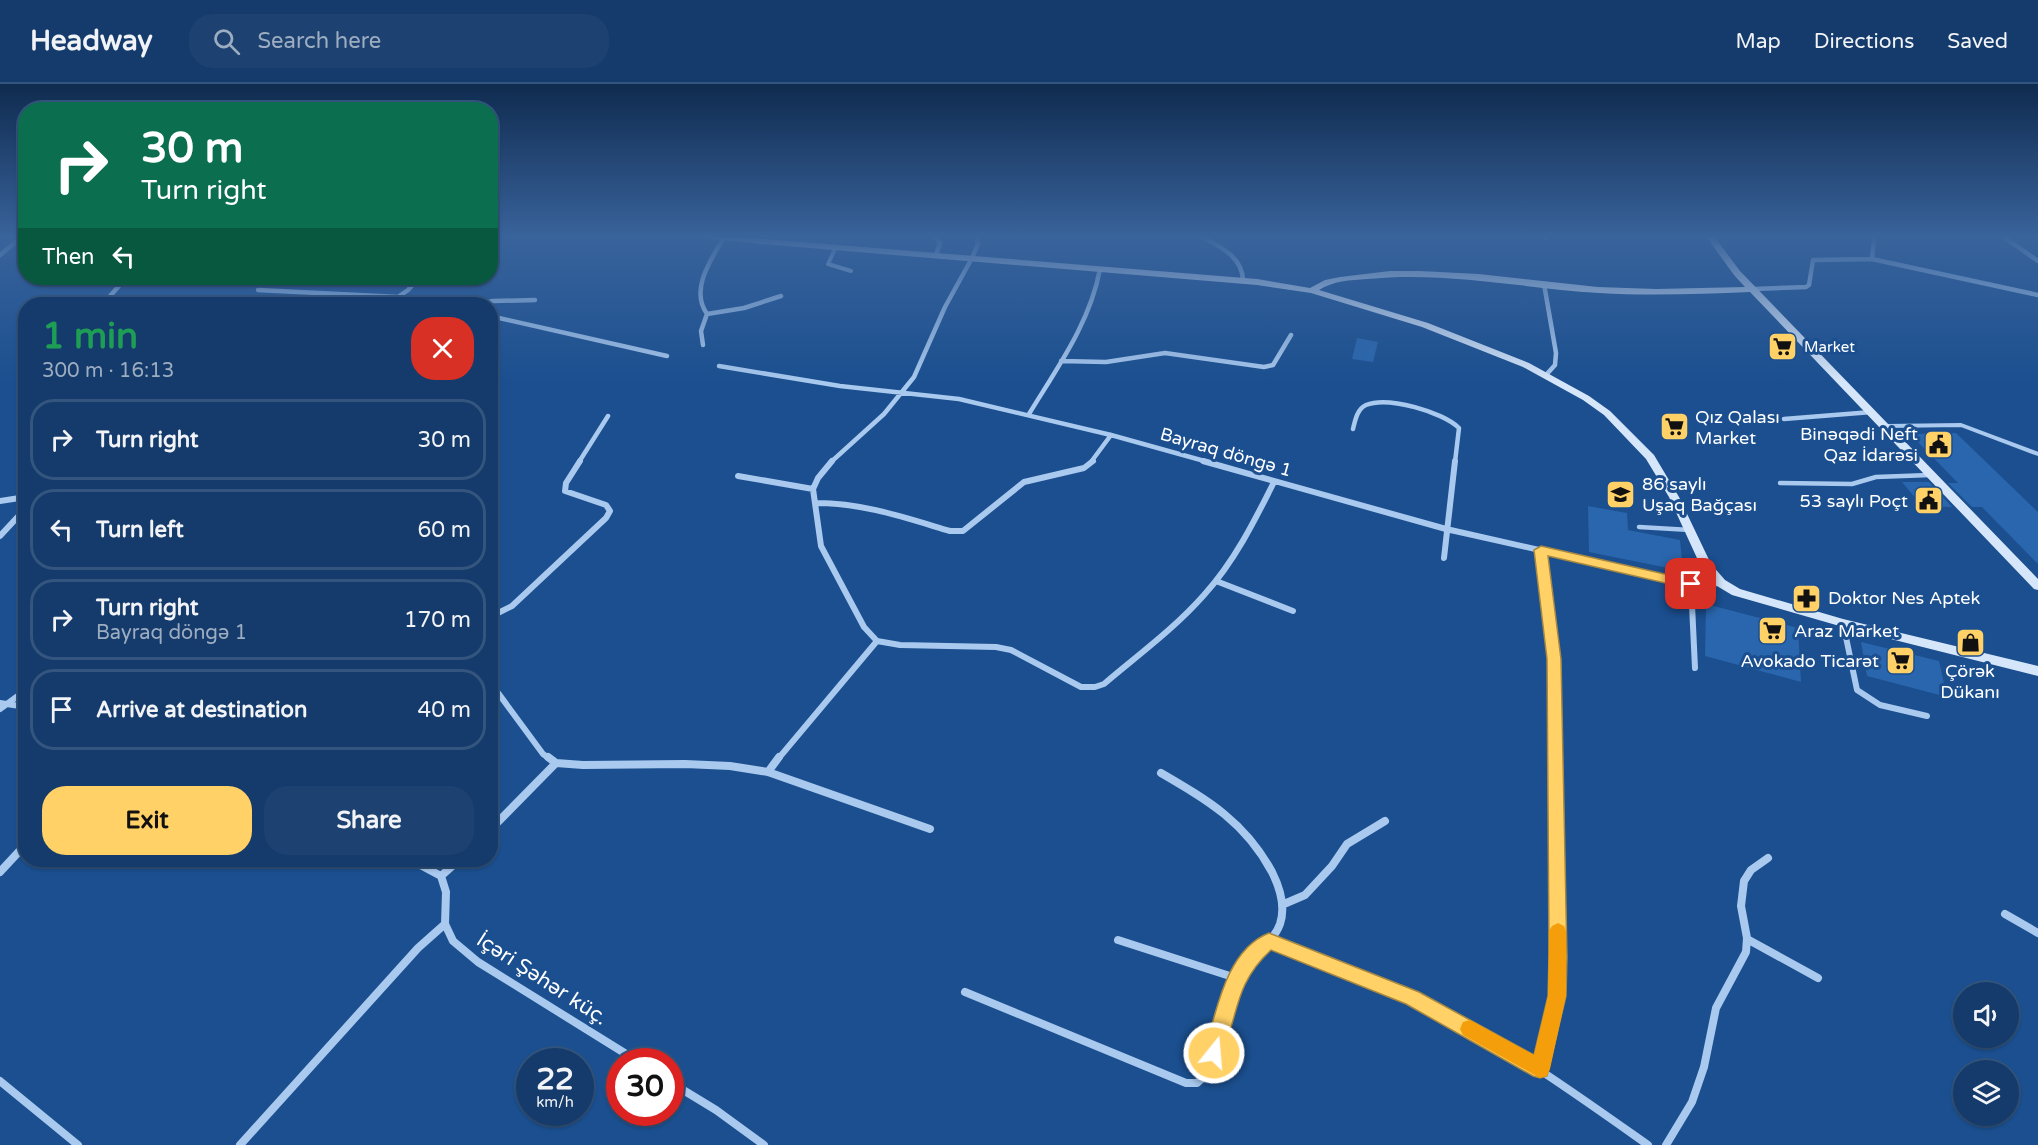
<!DOCTYPE html>
<meta charset="utf-8">
<style>
body{margin:0;font-family:"Varela Round",sans-serif;background:#1d4271;color:#f1f3f6;height:100vh;display:flex;flex-direction:column;font-size:22px;white-space:nowrap}
*{box-sizing:border-box;margin:0}
p{font-size:20px;color:#9dadc1}
.icon{flex:none;width:33px;height:33px;fill:none;stroke:currentColor;stroke-width:2;stroke-linecap:round;stroke-linejoin:round}
.map{position:relative;flex:1;overflow:hidden}
.sheet{position:absolute;left:18px;top:213px;width:480px;height:570px;display:flex;flex-direction:column;background:#143b6b;border-radius:24px;box-shadow:0 2px 4px #0004,0 0 0 2px #33557e}
.sheet>*{flex:none}
.hud{position:absolute;left:18px;top:18px;width:480px;height:183px;border-radius:24px;box-shadow:0 2px 4px #0004,0 0 0 2px #33557e;background:#0b6e4f;color:#fff;overflow:hidden}
.buttons{position:absolute;left:1953px;top:898px;display:grid;gap:12px}
.buttons a{display:grid;place-items:center;width:66px;height:66px;border-radius:50%;background:#143b6b;box-shadow:0 2px 4px #0004,0 0 0 2px #33557e;font-size:30px}
.speed{position:absolute;left:516px;top:964px;display:flex;gap:12px;font-size:30px;font-weight:700;text-align:center}
.speed>*{display:grid;place-content:center;width:78px;height:78px;border-radius:50%;background:#143b6b;box-shadow:0 2px 4px #0004,0 0 0 2px #33557e;line-height:1}
.speed small{font-size:15px;font-weight:400}
.speed .limit{border:9px solid #d22;background:#fff;color:#111}
.pin{position:absolute;display:grid;place-items:center;width:51px;height:51px;color:#fff;margin:-26px;border-radius:12px;box-shadow:0 3px 9px #0006}
.me{position:absolute;width:66px;margin:-33px;rotate:17deg;stroke-linejoin:round;filter:drop-shadow(0 0 4px #0008)}
.turn{display:flex;align-items:center;gap:21px;height:126px;padding:0 24px;font-size:27px}
.turn .icon{width:78px;height:78px;stroke-width:2.5}
.turn b{display:block;font-size:42px;line-height:51px}
.then{display:flex;align-items:center;height:57px;padding:0 24px;background:#0003;gap:12px;font-size:22px}
.round{display:grid;place-items:center;flex:none;width:63px;height:63px;border-radius:24px;background:#1d4271}
.summary{display:flex;align-items:center;justify-content:space-between;height:102px;padding:0 24px}
h1{font-size:36px;font-weight:700;line-height:45px;color:#1e9e55}
.primary-button{display:flex;gap:12px;margin-top:auto;padding:12px 24px}
.primary-button a{flex:1;height:69px;border-radius:24px;background:#ffd166;color:#111;font-size:24px;font-weight:700;line-height:69px;text-align:center}
.primary-button a+a{background:#1d4271;color:#f1f3f6}
ul{padding:0;list-style:none}
li{display:flex;align-items:center;gap:18px;height:81px;margin:0 12px 9px;padding:0 12px;border:3px solid #33557e;border-radius:24px}
li div{flex:1}
li b{display:block;font-size:22px}
li em{font-style:normal}
header{display:flex;align-items:center;gap:36px;box-sizing:border-box;height:84px;padding:0 30px;background:#143b6b;border-bottom:2px solid #33557e}
header strong{font-size:28px}
nav{display:flex;gap:33px;margin-inline-start:auto;font-size:21px}
.search{width:420px;height:54px;background:#1d4271;display:flex;align-items:center;gap:15px;box-sizing:border-box;padding:0 21px;border-radius:24px;color:#9dadc1;font-size:22px}
.map>svg:first-child{display:block}
</style>
<header>
<strong>Headway</strong>
<div class="search"><svg class="icon" aria-label="search" viewBox="0 0 24 24"><circle cx="10" cy="10" r="6"/><path d="M15 15l6 6"/></svg>Search here</div>
<nav><a>Map</a><a>Directions</a><a>Saved</a></nav>
</header>
<div class="map">
<svg width="2038" height="1061" viewBox="0 0 2038 1061">
<rect width="100%" height="100%" fill="#1b4f8f"/>
<path fill="#2a66ad" d="M 1357,254 L 1378,258 L 1373,278 L 1352,275 Z
M 1956,349 L 2038,428 L 2038,480 L 1982,423 L 1972,423 L 1948,399 L 1958,399 L 1910,350 Z
M 1902,398 L 1929,398 L 1952,423 L 1922,422 Z
M 1588,422 L 1627,429 L 1628,446 L 1680,456 L 1683,487 L 1589,468 Z
M 1706,520 L 1798,544 L 1801,598 L 1705,572 Z
M 1861,558 L 1939,577 L 1947,613 L 1867,592 Z"/>
<g fill="none" stroke-linecap="round" stroke-linejoin="round">
<path stroke="#a9c9ee" stroke-width="4" d="M 836,163 L 828,180 L 851,187
M 1886,342 L 1961,341 L 2038,370"/>
<path stroke="#a9c9ee" stroke-width="4.5" d="M 1780,399 L 1852,400 L 1876,393 L 1930,391
M 1639,443 L 1690,446"/>
<path stroke="#a9c9ee" stroke-width="4.5" d="M 933,151 L 940,159 L 936,171
M 1199,151 C 1218,162 1242,171 1243,196
M 1541,151 L 1547,154
M 1871,151 L 1874,155 L 1872,175 L 2038,211
M 2001,151 L 2038,177
M 0,171 L 24,151
M 175,194 L 186,195
M 1544,200 L 1556,269 L 1555,281 L 1546,291
M 1753,205 L 1806,203 L 1809,201 L 1813,176 L 1872,175
M 258,206 L 399,213 L 419,220 L 430,220
M 103,220 L 126,194
M 388,220 L 408,206 L 419,194
M 480,220 L 493,217 L 535,216
M 707,230 L 744,224 L 781,212
M 490,232 L 667,272
M 703,261 L 701,247 L 707,230 C 690,206 710,177 723,155
M 1061,277 L 1106,278 L 1165,269 L 1264,283 L 1273,281 L 1291,251
M 719,282 L 840,302 L 959,315 L 1111,351 L 1208,378
M 1029,330 C 1057,284 1090,239 1100,185
M 1784,335 L 1872,328
M 1353,345 C 1355,337 1357,325 1366,321 C 1388,312 1443,328 1459,344 L 1455,378
M 579,378 L 608,332
M 831,378 L 884,330 L 914,293 L 945,223 L 972,174 L 978,160 L 976,151
M 1091,378 L 1111,351"/>
<path stroke="#a9c9ee" stroke-width="6" d="M 1203,377 L 1446,445 L 1691,500 L 1721,499
M 738,392 L 813,405
M 0,417 L 26,413
M 817,419 C 863,419 906,434 950,447 L 963,447 L 1024,398 L 1084,384 L 1093,377
M 0,452 L 26,424
M 1541,467 L 1554,575 L 1555,675
M 1444,474 L 1455,377
M 1216,497 L 1293,527
M 1691,500 L 1695,584
M 490,533 L 512,522 L 606,434 L 610,427 L 606,421 L 565,407 L 566,399 L 580,377
M 1843,539 L 1857,606 L 1880,621 L 1927,632
M 877,557 L 900,561 L 996,563 L 1011,566 L 1081,603 L 1095,603 L 1104,600 C 1138,571 1174,545 1204,511 C 1234,478 1254,438 1274,398
M 490,598 L 543,670 L 550,675
M 0,619 L 26,623
M 0,625 L 26,606
M 778,675 L 877,557 L 864,543 L 821,462 L 813,405 L 818,394 L 832,377"/>
<path stroke="#a9c9ee" stroke-width="8" d="M 548,673 L 556,679 L 583,681 L 685,680 L 730,682 L 768,688 L 930,745
M 768,688 L 779,673
M 490,746 L 556,679
M 411,776 L 441,792 L 446,808 L 445,840 L 453,857 L 478,878 L 639,978
M 0,788 L 26,760
M 441,792 L 459,776
M 1284,820 L 1305,811 L 1332,782 L 1347,760 L 1385,737
M 2005,830 L 2038,849
M 1747,855 L 1818,894
M 1118,856 L 1236,894
M 1269,857 C 1317,876 1366,892 1413,914 C 1497,953 1573,1008 1648,1061
M 965,908 L 1186,999 L 1197,999 L 1207,990 C 1214,968 1221,946 1227,924 C 1230,914 1232,903 1237,894 C 1248,873 1272,862 1280,840 C 1286,822 1280,804 1272,788 C 1245,738 1209,717 1161,689
M 1540,985 L 1557,912 L 1555,673
M 0,997 L 78,1061
M 670,998 L 716,1026 L 764,1061
M 240,1061 L 418,864 L 445,840
M 1666,1061 L 1692,1018 L 1704,983 L 1716,924 L 1746,868 L 1747,854 L 1741,822 L 1744,797 L 1751,786 L 1768,774"/>
<path fill="#d6e6fa" fill-rule="evenodd" d="M 692,151 L 715,151 L 1257,195 L 1310,204 L 1325,196 L 1340,193 L 1390,187 L 1420,187 L 1479,190 L 1598,203 L 1656,205 L 1745,203 L 1734,191 L 1705,151 L 1713,151 L 1740,187 L 2038,495 L 2038,506 L 2034,505 L 1750,208 C 1700,210 1649,212 1599,209 C 1521,204 1446,187 1367,195 C 1350,196 1333,197 1319,206 L 1428,239 L 1529,279 L 1589,312 L 1610,327 L 1654,371 L 1679,413 L 1711,480 L 1725,496 L 1740,505 L 1843,535 L 2038,582 L 2038,592 L 1843,543 L 1732,511 L 1717,502 L 1702,485 L 1669,413 L 1646,375 L 1604,331 L 1583,316 L 1523,283 L 1422,243 L 1311,209 L 1257,201 L 761,160 L 696,153 Z"/>
</g>
<linearGradient id="sky" x2="0" y2="1"><stop stop-color="#0f2b4f"/><stop offset="0.51" stop-color="#39639b"/><stop offset="1" stop-color="#39639b" stop-opacity="0"/></linearGradient>
<rect width="2038" height="299" fill="url(#sky)"/>
<path fill="#ffd166" stroke="#a68842" stroke-width="1.5" d="M 1541,462 L 1691,496 L 1697,500 L 1691,505 L 1548,472 L 1561,575 L 1567,873 L 1566,912 L 1547,992 L 1540,994 L 1533,992 L 1406,920 L 1271,866 C 1233,901 1239,932 1220,976 L 1214,979 L 1207,976 L 1204,969 C 1216,930 1225,866 1269,849 L 1419,908 L 1534,971 L 1548,912 L 1549,873 L 1547,575 L 1534,466 Z"/>
<path fill="#f59e0b" d="M 1558,839 L 1564,842 L 1566,847 L 1566,912 L 1550,985 L 1547,992 L 1540,994 L 1463,951 L 1460,945 L 1463,938 L 1470,936 L 1534,971 L 1548,912 L 1549,847 L 1552,842 Z"/>
<defs>
<symbol id="supermarket-square" viewBox="-11 -11 22 22"><rect x="-9" y="-9" width="18" height="18" rx="4" fill="#ffd166" stroke="#1b4f8f"/><path d="M-6-5.5h2.5l.6 2H6L4.5 2H-2.5L-4.4-4H-6ZM-1.5 3.2a1.3 1.3 0 1 0 .1 0ZM3 3.2a1.3 1.3 0 1 0 .1 0Z" fill="#111"/></symbol>
<symbol id="civic-square" viewBox="-11 -11 22 22"><rect x="-9" y="-9" width="18" height="18" rx="4" fill="#ffd166" stroke="#1b4f8f"/><path d="M-.6-6.5H3V-4.5H.6V-3L4-1V1h2V6H-6V1h2V-1L-.6-3ZM-1.2 2.5V6h2.4V2.5Z" fill="#111"/></symbol>
<symbol id="school-square" viewBox="-11 -11 22 22"><rect x="-9" y="-9" width="18" height="18" rx="4" fill="#ffd166" stroke="#1b4f8f"/><path d="M0-5L7-2L0 1L-7-2ZM-4 1L0 2.5L4 1V4Q0 6-4 4Z" fill="#111"/></symbol>
<symbol id="pharmacy-square" viewBox="-11 -11 22 22"><rect x="-9" y="-9" width="18" height="18" rx="4" fill="#ffd166" stroke="#1b4f8f"/><path d="M-2-6h4v4h4v4h-4v4h-4v-4h-4v-4h4Z" fill="#111"/></symbol>
<symbol id="shop-square" viewBox="-11 -11 22 22"><rect x="-9" y="-9" width="18" height="18" rx="4" fill="#ffd166" stroke="#1b4f8f"/><path d="M-5-2.5h2.3a2.7 3.5 0 0 1 5.4 0H5L5.5 6h-11ZM-1.5-2.5h3a1.5 2.3 0 0 0-3 0Z" fill="#111"/></symbol>
</defs>
<g fill-rule="evenodd">
<use href="#supermarket-square" x="1766" y="246" width="33" height="33"/>
<use href="#supermarket-square" x="1658" y="326" width="33" height="33"/>
<use href="#civic-square" x="1922" y="344" width="33" height="33"/>
<use href="#school-square" x="1604" y="394" width="33" height="33"/>
<use href="#civic-square" x="1912" y="400" width="33" height="33"/>
<use href="#pharmacy-square" x="1790" y="498" width="33" height="33"/>
<use href="#supermarket-square" x="1756" y="530" width="33" height="33"/>
<use href="#shop-square" x="1954" y="542" width="33" height="33"/>
<use href="#supermarket-square" x="1884" y="560" width="33" height="33"/>
</g>
<g text-anchor="middle" dominant-baseline="central" stroke-width="6" stroke-linejoin="round" paint-order="stroke">
<g font-size="15" fill="#fff" stroke="#1b4f8f" text-anchor="start">
<text x="1804" y="263">Market</text>
</g>
<g font-size="18" fill="#fff" stroke="#1b4f8f" text-anchor="start">
<text x="1695" y="333">Qız Qalası<tspan x="1695" dy="21">Market</tspan></text>
<text x="1918" y="350" text-anchor="end">Binəqədi Neft<tspan x="1918" dy="21">Qaz İdarəsi</tspan></text>
<text x="1642" y="400">86 saylı<tspan x="1642" dy="21">Uşaq Bağçası</tspan></text>
<text x="1908" y="417" text-anchor="end">53 saylı Poçt</text>
<text x="1828" y="514">Doktor Nes Aptek</text>
<text x="1794" y="547">Araz Market</text>
<text x="1879" y="577" text-anchor="end">Avokado Ticarət</text>
<text x="1970" y="587" text-anchor="middle">Çörək<tspan x="1970" dy="21">Dükanı</tspan></text>
</g>
<g font-size="18" fill="#fff" stroke="#1b4f8f">
<text transform="translate(1226 368) rotate(16)">Bayraq döngə 1</text>
</g>
<g font-size="21" fill="#fff" stroke="#1b4f8f">
<text transform="translate(542 895) rotate(33)">İçəri Şəhər küç.</text>
</g>
</g>
</svg>
<div class="buttons">
<a><svg class="icon" aria-label="sound" viewBox="0 0 24 24"><path d="M4 9h4l5-4v14l-5-4H4zM17 9q2 3 0 6"/></svg></a>
<a><svg class="icon" aria-label="layers" viewBox="0 0 24 24"><path d="M12 4l9 5-9 5-9-5zM3 14l9 5 9-5"/></svg></a>
</div>
<div class="speed"><div>22<small>km/h</small></div><div class="limit">30</div></div>
<div class="pin" style="left:1691px;top:500px;background:#d93025"><svg class="icon" aria-label="arrive" viewBox="0 0 24 24"><path d="M6 21V4h12l-3 4 3 4H6"/></svg></div>
<svg class="me" style="left:1214px;top:969px" viewBox="-20 -20 40 40"><circle r="17" fill="#ffd166" stroke="#fff" stroke-width="3"/><path d="M0-11L8 9 0 5-8 9z" fill="#fff"/></svg>
<div class="hud">
<div class="turn"><svg class="icon" aria-label="right" viewBox="0 0 24 24"><path d="M7 20v-9h11M14 6l5 5-5 5"/></svg><div><b>30 m</b>Turn right</div></div>
<div class="then">Then<svg class="icon" aria-label="left" viewBox="0 0 24 24"><path d="M17 20v-9H6M10 6l-5 5 5 5"/></svg></div>
</div>
<section class="sheet">
<div class="summary"><div><h1>1 min</h1><p>300 m · 16:13</p></div><a class="round" style="background:#d93025;color:#fff"><svg class="icon" aria-label="close" viewBox="0 0 24 24"><path d="M6 6l12 12M18 6L6 18"/></svg></a></div>
<ul>
<li><svg class="icon" aria-label="right" viewBox="0 0 24 24"><path d="M7 20v-9h11M14 6l5 5-5 5"/></svg><div><b>Turn right</b></div><em>30 m</em></li>
<li><svg class="icon" aria-label="left" viewBox="0 0 24 24"><path d="M17 20v-9H6M10 6l-5 5 5 5"/></svg><div><b>Turn left</b></div><em>60 m</em></li>
<li><svg class="icon" aria-label="right" viewBox="0 0 24 24"><path d="M7 20v-9h11M14 6l5 5-5 5"/></svg><div><b>Turn right</b><p>Bayraq döngə 1</p></div><em>170 m</em></li>
<li><svg class="icon" aria-label="arrive" viewBox="0 0 24 24"><path d="M6 21V4h12l-3 4 3 4H6"/></svg><div><b>Arrive at destination</b></div><em>40 m</em></li>
</ul>
<div class="primary-button"><a>Exit</a><a>Share</a></div>
</section>
</div>
